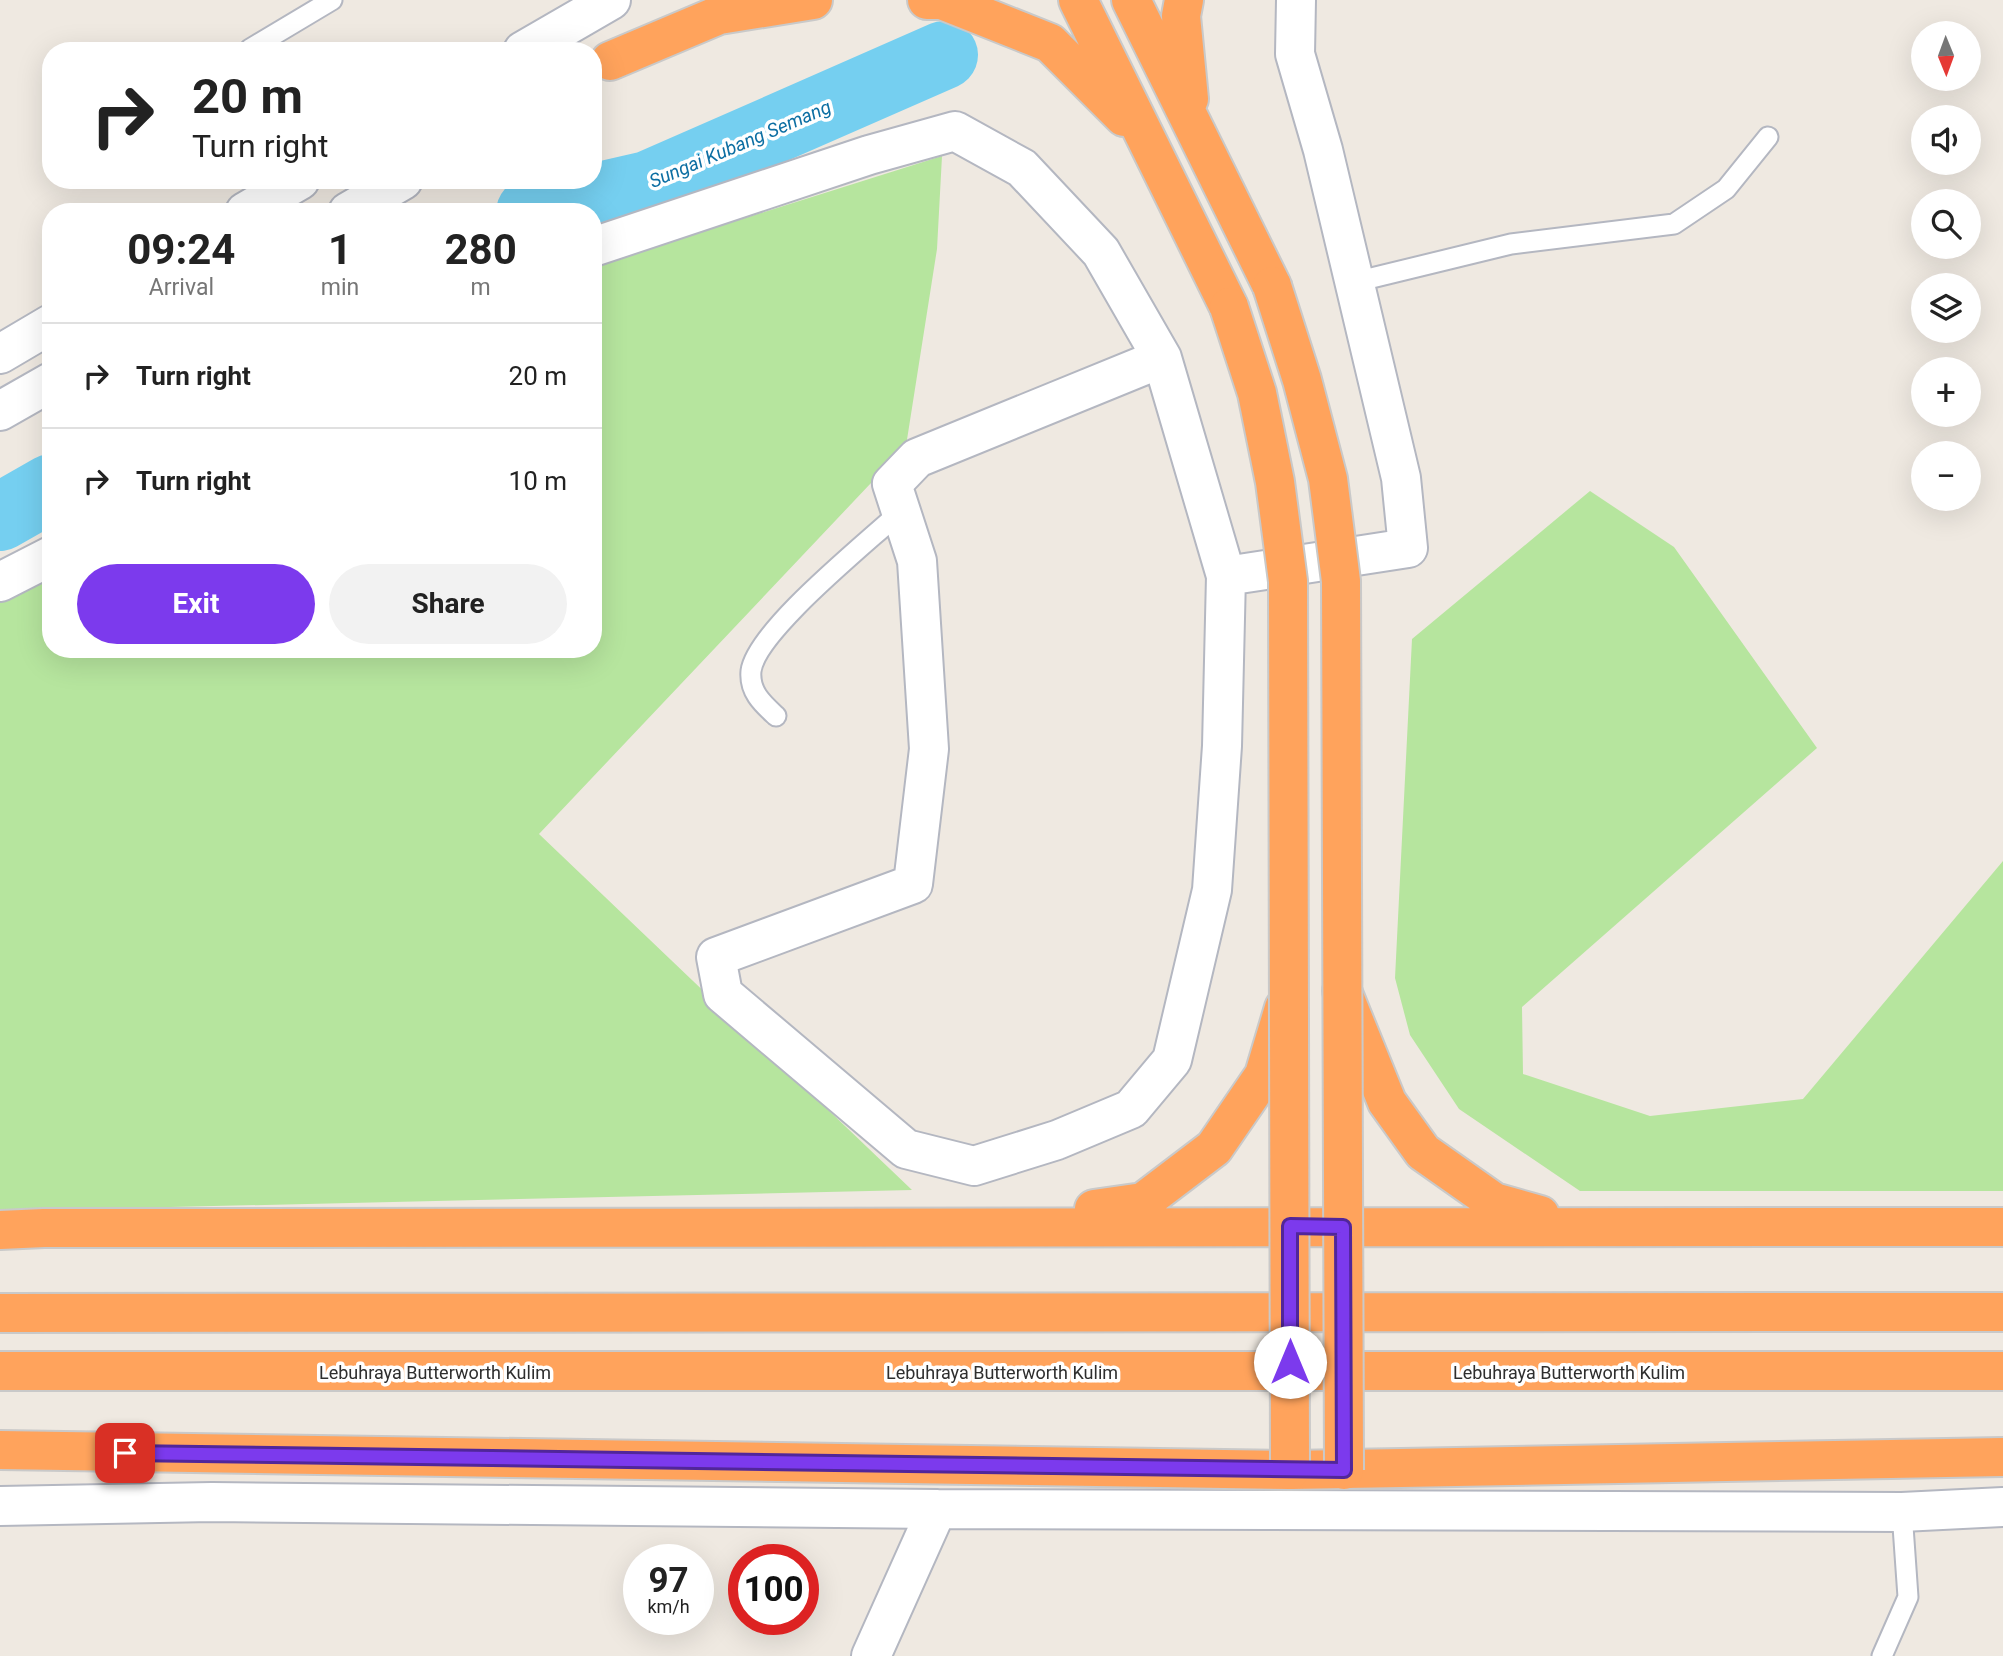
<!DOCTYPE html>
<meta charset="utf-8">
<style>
body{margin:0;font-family:Roboto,sans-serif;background:#f2f2f2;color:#222;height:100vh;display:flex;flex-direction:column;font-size:26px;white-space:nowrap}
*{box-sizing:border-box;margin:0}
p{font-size:23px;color:#767676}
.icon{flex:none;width:38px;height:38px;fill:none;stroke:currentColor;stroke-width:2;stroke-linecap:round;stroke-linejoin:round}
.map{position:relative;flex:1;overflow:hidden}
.drawer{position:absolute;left:42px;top:203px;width:560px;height:455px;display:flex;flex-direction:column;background:#fff;border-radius:28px;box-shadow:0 7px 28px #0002}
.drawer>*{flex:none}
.guide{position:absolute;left:42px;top:42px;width:560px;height:147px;border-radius:28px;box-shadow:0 7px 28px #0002;background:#fff;color:#222;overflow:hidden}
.needle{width:46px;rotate:179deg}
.fabs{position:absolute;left:1911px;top:21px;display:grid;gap:14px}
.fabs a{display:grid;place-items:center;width:70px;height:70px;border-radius:50%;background:#fff;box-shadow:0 7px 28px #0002;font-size:35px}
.speed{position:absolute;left:623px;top:1544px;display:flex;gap:14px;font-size:35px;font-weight:700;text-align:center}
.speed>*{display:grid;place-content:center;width:91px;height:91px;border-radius:50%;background:#fff;box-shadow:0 7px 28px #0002;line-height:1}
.speed small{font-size:18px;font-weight:400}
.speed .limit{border:10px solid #d22;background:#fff;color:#111}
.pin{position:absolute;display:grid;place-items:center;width:60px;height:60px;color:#fff;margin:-30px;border-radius:14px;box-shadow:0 4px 10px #0006}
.me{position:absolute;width:77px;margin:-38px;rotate:0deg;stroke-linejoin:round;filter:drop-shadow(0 0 5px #0008)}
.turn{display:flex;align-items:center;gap:24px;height:147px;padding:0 35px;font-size:32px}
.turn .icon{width:91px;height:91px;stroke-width:2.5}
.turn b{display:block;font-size:49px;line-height:60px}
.eta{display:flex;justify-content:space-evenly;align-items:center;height:119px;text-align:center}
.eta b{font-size:42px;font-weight:700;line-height:49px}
.primary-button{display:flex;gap:14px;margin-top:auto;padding:14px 35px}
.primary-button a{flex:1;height:80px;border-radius:42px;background:#7c3aed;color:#fff;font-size:28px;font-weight:700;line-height:80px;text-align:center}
.primary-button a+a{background:#f2f2f2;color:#222}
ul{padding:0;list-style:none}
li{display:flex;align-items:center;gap:21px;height:105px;padding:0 35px;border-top:2px solid #e0e0e0}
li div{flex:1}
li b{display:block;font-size:26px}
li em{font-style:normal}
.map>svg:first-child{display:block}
</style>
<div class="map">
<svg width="2003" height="1656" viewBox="0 0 2003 1656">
<rect width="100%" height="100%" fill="#efe9e1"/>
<path fill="#b6e59e" d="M 942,156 L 937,249 L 906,446 L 539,834 L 912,1190 L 0,1211 L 0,600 L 51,577 L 51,649 L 593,649 L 593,266 Z
M 1590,491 L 1674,547 L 1817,748 L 1522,1007 L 1523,1074 L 1650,1116 L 1803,1099 L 2003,861 L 2003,1191 L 1580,1191 L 1459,1109 L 1410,1035 L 1395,978 L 1412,639 Z"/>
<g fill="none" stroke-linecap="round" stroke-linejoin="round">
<path stroke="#75cff0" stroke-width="68" d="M 530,212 L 648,185 L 944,55
M 0,517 L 51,488"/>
<defs>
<path id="service" d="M 250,49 L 332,0
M 1355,282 L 1511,244 L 1674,224 L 1726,189 L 1768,137
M 776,716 C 763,704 749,692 751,671 C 756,631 868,542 901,511
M 1882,1656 L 1908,1597 L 1902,1512"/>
<path id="minor" d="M 593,247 L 869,155 L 955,131 L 1022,168 L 1101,252 L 1162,358 L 1226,576 L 1222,746 L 1212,890 L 1172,1060 L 1131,1109 L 1057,1140 L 974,1166 L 906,1149 L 723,994 L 716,957 L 913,884 L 929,749 L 917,561 L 892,484 L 917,458 L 1162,358
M 1226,576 L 1408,548 L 1401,478 L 1323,150 L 1295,54 L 1296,0
M 0,582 L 51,556
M 0,1506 L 212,1502 L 937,1509 L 1902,1512 L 2003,1507
M 871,1656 L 937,1509"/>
<path id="secondary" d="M 523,51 L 611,0
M 245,212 L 300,180
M 348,212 L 403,180
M 0,354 L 51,324
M 0,411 L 51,382"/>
<path id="motorway" d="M 927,0 L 942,0 L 1050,43 L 1124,117
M 1078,0 L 1229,307
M 1131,0 L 1272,286
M 1184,0 L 1181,16 L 1189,99
M 610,61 L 719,15 L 813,0
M 1342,991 L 1387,1102 L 1423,1152 L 1494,1202 L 1540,1215
M 1094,1209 L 1143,1202 L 1214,1148 L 1264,1075 L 1284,1008
M 0,1230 L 44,1228 L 2003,1227
M 0,1313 L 2003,1312
M 0,1371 L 2003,1371
M 0,1450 L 1290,1470 L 2003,1457"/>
</defs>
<use href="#service" stroke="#b4b7c1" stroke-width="23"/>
<use href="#minor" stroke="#b4b7c1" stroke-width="42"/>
<use href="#secondary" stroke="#b4b7c1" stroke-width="42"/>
<use href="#motorway" stroke="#c9c9c9" stroke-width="42"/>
<use href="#service" stroke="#fff" stroke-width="19"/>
<use href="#minor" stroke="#fff" stroke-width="38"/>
<use href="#secondary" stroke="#fff" stroke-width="38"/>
<use href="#motorway" stroke="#ffa35c" stroke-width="38"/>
<defs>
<path id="motorway-bridge" d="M 1272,286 L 1302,380 L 1328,479 L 1341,581 L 1344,1470
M 1229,307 L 1257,393 L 1275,482 L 1288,581 L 1290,1470"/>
</defs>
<use href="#motorway-bridge" stroke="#c9c9c9" stroke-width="42" stroke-linecap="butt"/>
<use href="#motorway-bridge" stroke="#ffa35c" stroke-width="38"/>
</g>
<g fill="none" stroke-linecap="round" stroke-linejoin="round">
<defs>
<path id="route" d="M 125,1453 L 1344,1470 L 1343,1227 L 1290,1226 L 1290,1362"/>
</defs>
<use href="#route" stroke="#51269a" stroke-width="18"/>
<use href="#route" stroke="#7c3aed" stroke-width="12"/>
</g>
<g text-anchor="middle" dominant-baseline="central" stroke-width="7" stroke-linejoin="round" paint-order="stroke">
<g font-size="18" fill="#2e2e2e" stroke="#fff">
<text x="435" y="1372">Lebuhraya Butterworth Kulim</text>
<text x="1002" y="1372">Lebuhraya Butterworth Kulim</text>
<text x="1569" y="1372">Lebuhraya Butterworth Kulim</text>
</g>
<g font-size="19" font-style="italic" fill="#0d6fa3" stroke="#fff">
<text transform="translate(740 144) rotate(-23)">Sungai Kubang Semang</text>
</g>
</g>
</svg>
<div class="fabs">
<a><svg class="needle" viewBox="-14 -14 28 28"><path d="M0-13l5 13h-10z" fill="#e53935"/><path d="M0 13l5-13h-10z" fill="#767676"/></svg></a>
<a><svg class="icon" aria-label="sound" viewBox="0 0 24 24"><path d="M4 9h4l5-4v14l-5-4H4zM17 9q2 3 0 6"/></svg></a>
<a><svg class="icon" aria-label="search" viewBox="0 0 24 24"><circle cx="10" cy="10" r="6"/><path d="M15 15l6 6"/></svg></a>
<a><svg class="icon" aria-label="layers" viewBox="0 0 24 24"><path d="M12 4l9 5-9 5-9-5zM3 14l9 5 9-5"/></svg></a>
<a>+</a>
<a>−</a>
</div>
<div class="speed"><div>97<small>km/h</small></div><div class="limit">100</div></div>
<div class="pin" style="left:125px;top:1453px;background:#d93025"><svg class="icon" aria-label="arrive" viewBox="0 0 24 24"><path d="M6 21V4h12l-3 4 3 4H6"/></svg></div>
<svg class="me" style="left:1290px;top:1362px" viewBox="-20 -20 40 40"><circle r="19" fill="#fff"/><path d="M0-13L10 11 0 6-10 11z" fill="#7c3aed"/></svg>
<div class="guide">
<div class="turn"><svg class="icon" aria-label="right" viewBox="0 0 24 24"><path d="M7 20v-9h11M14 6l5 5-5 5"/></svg><div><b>20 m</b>Turn right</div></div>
</div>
<section class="drawer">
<div class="eta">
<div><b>09:24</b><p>Arrival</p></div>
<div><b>1</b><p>min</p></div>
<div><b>280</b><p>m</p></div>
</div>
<ul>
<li><svg class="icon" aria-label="right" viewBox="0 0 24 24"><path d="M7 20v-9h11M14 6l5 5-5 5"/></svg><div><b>Turn right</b></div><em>20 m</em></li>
<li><svg class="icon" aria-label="right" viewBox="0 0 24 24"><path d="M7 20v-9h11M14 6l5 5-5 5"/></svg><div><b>Turn right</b></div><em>10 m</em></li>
</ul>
<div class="primary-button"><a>Exit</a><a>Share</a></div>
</section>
</div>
